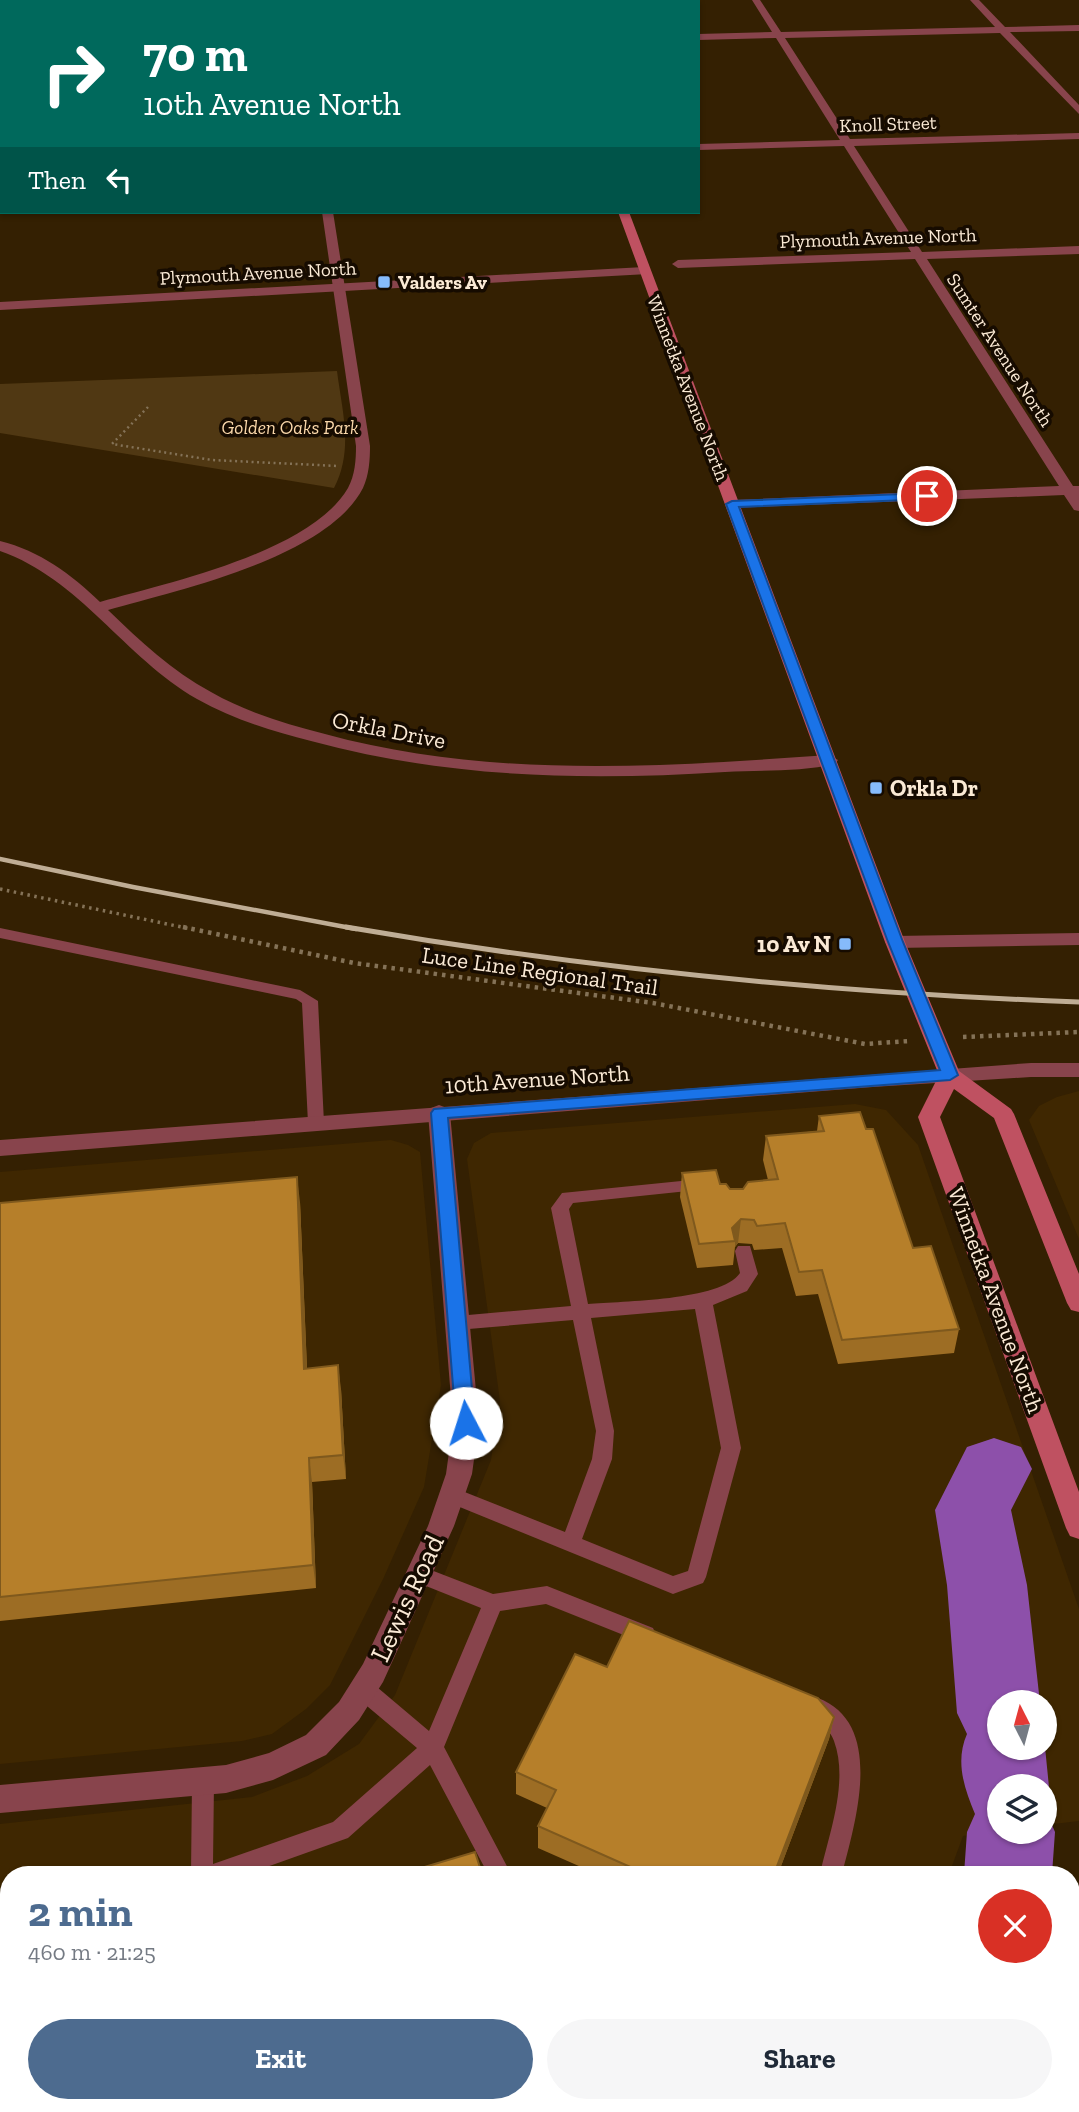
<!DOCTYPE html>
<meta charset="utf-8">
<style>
body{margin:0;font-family:"Zilla Slab",serif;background:#f6f6f7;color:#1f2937;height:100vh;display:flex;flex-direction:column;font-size:26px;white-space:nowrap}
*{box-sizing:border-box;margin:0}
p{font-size:23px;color:#747a83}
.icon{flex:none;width:38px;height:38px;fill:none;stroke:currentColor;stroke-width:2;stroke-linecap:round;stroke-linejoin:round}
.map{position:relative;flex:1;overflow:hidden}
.drawer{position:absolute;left:0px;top:1866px;width:1080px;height:247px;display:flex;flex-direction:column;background:#fff;border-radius:28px 28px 0 0;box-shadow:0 2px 5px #0004}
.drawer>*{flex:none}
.top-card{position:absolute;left:0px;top:0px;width:700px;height:214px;box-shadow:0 2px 5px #0004;background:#00695c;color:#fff;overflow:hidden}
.needle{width:46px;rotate:354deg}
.fabs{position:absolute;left:987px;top:1690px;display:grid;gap:14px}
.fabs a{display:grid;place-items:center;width:70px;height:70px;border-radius:50%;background:#fff;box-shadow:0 2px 5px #0004;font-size:35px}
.pin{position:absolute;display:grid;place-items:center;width:60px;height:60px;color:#fff;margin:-30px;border:4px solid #fff;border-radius:50%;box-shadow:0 2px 7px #0007}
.me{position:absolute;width:77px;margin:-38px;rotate:355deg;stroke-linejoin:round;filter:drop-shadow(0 0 5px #0008)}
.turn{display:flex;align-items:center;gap:24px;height:147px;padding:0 28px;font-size:32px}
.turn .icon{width:91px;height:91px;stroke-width:2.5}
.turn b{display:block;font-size:49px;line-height:60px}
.then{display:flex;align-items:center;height:66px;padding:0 28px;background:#0003;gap:14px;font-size:26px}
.round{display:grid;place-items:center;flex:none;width:74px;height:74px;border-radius:37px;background:#f6f6f7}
.head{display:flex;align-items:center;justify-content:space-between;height:119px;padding:0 28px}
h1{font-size:42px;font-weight:700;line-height:52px;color:#4d6b8f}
.action{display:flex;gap:14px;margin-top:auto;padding:14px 28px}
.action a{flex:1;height:80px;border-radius:42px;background:#4d6b8f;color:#fff;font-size:28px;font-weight:700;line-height:80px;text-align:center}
.action a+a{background:#f6f6f7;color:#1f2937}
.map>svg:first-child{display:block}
</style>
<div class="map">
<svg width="1079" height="2112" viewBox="0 0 1079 2112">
<rect width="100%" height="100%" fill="#342002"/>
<path fill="#3f2701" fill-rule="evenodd" d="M 1079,1091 L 1079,1239 L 1029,1120 L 1039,1106 L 1057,1097 Z
M 855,1104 L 886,1110 L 918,1145 L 1079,1609 L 1079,1821 L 1045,1825 L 1045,1787 L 999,1787 L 999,1831 L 963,1836 L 949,1874 L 9,1874 L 9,2104 L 868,2104 L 865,2112 L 0,2112 L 0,1824 L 252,1797 L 307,1776 L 359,1744 L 395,1695 L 491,1460 L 500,1401 L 467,1159 L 474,1143 L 491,1133 ZM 999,1703 L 1045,1703 L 1045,1748 L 999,1748 Z
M 391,1140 L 408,1145 L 420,1152 L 441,1385 L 424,1487 L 384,1577 L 330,1685 L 306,1709 L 272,1734 L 242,1741 L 0,1764 L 0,1172 Z"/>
<path fill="#503813" d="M 337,371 C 342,411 354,450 334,488 L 0,433 L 0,384 Z"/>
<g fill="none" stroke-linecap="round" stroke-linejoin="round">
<path fill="#8d50aa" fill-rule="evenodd" d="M 994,1438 L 1021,1447 L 1032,1469 L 1011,1510 L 1027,1585 L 1040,1703 L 999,1703 L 999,1748 L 1045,1747 L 1049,1787 L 1045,1797 L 1045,1787 L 999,1787 L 999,1832 L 1045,1832 L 1045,1809 L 1055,1832 L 1052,1874 L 964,1874 L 967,1832 L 975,1814 C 964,1788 955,1761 967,1734 L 957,1713 L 947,1585 L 935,1510 L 967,1447 Z
M 924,2104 L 1020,2104 L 1018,2112 L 922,2112 Z"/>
<path stroke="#847257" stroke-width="2.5" stroke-dasharray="2 3.5" stroke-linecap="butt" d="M 148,407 L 112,444 L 212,460 L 338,466"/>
<path stroke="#847257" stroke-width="3.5" stroke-dasharray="2.5 4.5" stroke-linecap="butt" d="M 0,889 L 191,929"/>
<path stroke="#847257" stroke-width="4.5" stroke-dasharray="3.5 5" stroke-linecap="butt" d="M 183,927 L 354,963 L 653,1003 L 865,1044 L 909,1041
M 963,1037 L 1079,1032"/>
<path fill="#88444c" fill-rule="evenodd" d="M 0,928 L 300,990 L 318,1001 L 324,1123 L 322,1127 L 310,1127 L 308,1123 L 302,1003 L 296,999 L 0,938 Z
M 701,1179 L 707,1181 L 709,1185 L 707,1189 L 573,1203 L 569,1209 L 588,1304 C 622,1301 721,1301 740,1273 L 735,1251 L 738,1246 L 750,1246 L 758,1274 L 747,1291 L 713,1305 L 741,1448 L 706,1577 L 703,1583 L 673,1594 L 445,1501 L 442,1495 L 445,1489 L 452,1487 L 565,1532 L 592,1459 L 596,1431 L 573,1320 L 457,1330 L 451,1328 L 448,1323 L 451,1318 L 457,1316 L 571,1306 L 551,1208 L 562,1193 ZM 695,1309 L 721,1448 L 688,1571 L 673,1576 L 582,1539 L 612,1459 L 614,1431 L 591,1318 Z
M 418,1565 L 493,1594 L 547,1586 L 653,1628 L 656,1635 L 653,1642 L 646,1644 L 546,1604 L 500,1611 L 444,1747 L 511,1874 L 488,1874 L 430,1765 L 348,1838 L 247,1874 L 191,1874 L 192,1782 L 195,1775 L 203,1771 L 211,1775 L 214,1782 L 213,1864 L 333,1822 L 417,1748 L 355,1696 L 352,1689 L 355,1682 L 363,1679 L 371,1682 L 429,1731 L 481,1608 L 411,1580 L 408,1574 L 411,1568 Z
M 818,1698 C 886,1724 855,1823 842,1874 L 820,1874 C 829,1834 849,1782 834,1741 C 829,1726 813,1721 807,1708 L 810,1701 Z
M 188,2104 L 212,2104 L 212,2112 L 188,2112 Z
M 610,2104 L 635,2104 L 638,2112 L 613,2112 Z
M 692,2104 L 718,2104 L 715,2112 L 689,2112 Z"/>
<path fill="#88444c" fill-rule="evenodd" d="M 47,0 L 56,0 L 46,2 Z
M 272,0 L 286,0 L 287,2 L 273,2 Z
M 313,0 L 321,0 L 312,2 Z
M 752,0 L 760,0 L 781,32 L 995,27 L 970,0 L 979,0 L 1005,27 L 1079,25 L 1079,31 L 1010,32 L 1079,105 L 1079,114 L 1000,33 L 785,38 L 850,139 L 1079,133 L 1079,139 L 854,146 L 922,252 L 1079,246 L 1079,254 L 927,259 L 1073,486 L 1079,486 L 1079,511 L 1074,510 L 1064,495 L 732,508 L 725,504 L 732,500 L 1059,486 L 915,259 L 678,268 L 672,264 L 678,260 L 911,252 L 844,146 L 698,150 L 698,144 L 840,140 L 776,38 L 698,40 L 698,34 L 772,32 Z
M 0,109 L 2,109 L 2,115 L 0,115 Z
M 0,197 L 2,197 L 0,204 Z
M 322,212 L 333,212 L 370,446 C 370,460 369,475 363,488 C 327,558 178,590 108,610 C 140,641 172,671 211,692 C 246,712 286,724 325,734 C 490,779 660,767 829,755 L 838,760 L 835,764 C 801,772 760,770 725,772 C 584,781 447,778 311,741 C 272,731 232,719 197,699 C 124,657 80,579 0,551 L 0,541 C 40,551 71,574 100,602 C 168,583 311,552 348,488 C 355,475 356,460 356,446 Z
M 1079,933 L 1079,945 L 895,948 L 888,946 L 885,942 L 888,938 L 895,936 Z
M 439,1105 L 447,1108 L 450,1113 L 479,1423 L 472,1474 L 454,1526 L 383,1682 L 359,1720 L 326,1755 L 273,1780 L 226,1793 L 0,1813 L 0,1785 L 226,1765 L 269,1753 L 306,1735 L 339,1702 L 363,1664 L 428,1526 L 446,1474 L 453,1423 L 428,1113 L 431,1108 Z"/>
<path fill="#88444c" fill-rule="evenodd" d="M 644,267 L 648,268 L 648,274 L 0,310 L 0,302 Z
M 1031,1063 L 1079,1063 L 1079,1077 L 1031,1077 L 873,1087 L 0,1156 L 0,1140 Z"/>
<path fill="#bf5161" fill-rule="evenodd" d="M 545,0 L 553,0 L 554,2 L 545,2 Z
M 618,212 L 629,212 L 905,942 L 959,1071 L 1011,1109 L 1014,1114 L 1079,1274 L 1079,1312 L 1071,1310 L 1067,1303 L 994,1118 L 954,1089 L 940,1117 L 1079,1492 L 1079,1539 L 1070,1536 L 1066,1528 L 918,1117 L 939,1075 L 885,942 Z"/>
<path stroke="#bfad95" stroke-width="4.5" d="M 0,859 L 133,887 L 356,929"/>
<path stroke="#bfad95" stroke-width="5" d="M 346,927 C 589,969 833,993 1079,1002"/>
</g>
<path fill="#9d6d24" d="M 819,1116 L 866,1129 L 913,1248 L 959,1329 L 954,1353 L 838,1364 L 818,1294 L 796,1296 L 782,1248 L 754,1250 L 752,1244 L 738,1243 L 735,1247 L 733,1265 L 697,1268 L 680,1197 L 682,1173 L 720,1184 L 730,1189 L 743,1189 L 768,1180 L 763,1160 L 766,1136 L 817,1131 Z
M 300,1202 L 307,1368 L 341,1389 L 346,1479 L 312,1482 L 316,1588 L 0,1621 L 0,1203 Z
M 607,1667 L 834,1717 L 829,1739 L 778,1874 L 597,1874 L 538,1848 L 538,1826 L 547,1808 L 516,1794 L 516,1772 Z"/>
<path fill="#7f591d" d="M 297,1177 L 300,1202 L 308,1393 L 304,1369 Z
M 741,1219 L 738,1243 L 735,1247 L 735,1241 L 732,1228 Z
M 338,1365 L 341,1389 L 346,1479 L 343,1455 Z
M 309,1458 L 312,1482 L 316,1588 L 313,1565 Z
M 834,1717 L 829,1739 L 778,1874 L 774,1874 Z
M 120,2104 L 128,2104 L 128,2112 L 120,2112 Z"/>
<path fill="#b67f2a" stroke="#7f591d" stroke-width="2" d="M 860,1112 L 866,1129 L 873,1129 L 913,1248 L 931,1246 L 959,1329 L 842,1340 L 822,1270 L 799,1272 L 785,1223 L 757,1226 L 754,1220 L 741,1219 L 732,1228 L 735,1241 L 699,1244 L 682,1173 L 716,1170 L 720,1184 L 726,1184 L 730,1189 L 743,1189 L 748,1182 L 778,1179 L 766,1136 L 824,1131 L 819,1116 Z
M 297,1177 L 304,1369 L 338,1365 L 343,1455 L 309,1458 L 313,1565 L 0,1597 L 0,1203 Z
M 629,1621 L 818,1698 L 834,1717 L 774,1874 L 646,1874 L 538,1826 L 556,1790 L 516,1772 L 575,1654 L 607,1667 Z
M 475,1852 L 482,1874 L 401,1874 Z
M 9,1912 L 9,2104 L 120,2104 L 120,2112 L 0,2112 L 0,1913 Z
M 275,2104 L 546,2104 L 548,2112 L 276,2112 Z"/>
<path fill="#1a73e8" stroke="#114b97" stroke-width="2" d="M 927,493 L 931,494 L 931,499 L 739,507 L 903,942 L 958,1075 L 950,1080 L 448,1118 L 475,1423 L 473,1428 L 466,1431 L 459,1428 L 456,1423 L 431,1113 L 434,1109 L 940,1070 L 888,942 L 726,504 L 732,501 Z"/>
<g fill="#86bbfb" stroke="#160b00" stroke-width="2.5">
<rect x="377" y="275" width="14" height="14" rx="3.5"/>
<rect x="869" y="781" width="14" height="14" rx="3.5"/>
<rect x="838" y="937" width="14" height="14" rx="3.5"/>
</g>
<g text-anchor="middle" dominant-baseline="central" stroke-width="7" stroke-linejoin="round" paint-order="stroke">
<g font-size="19" fill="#fbead5" stroke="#160b00">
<text transform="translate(888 124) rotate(-2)">Knoll Street</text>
<text transform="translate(878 238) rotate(-2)">Plymouth Avenue North</text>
<text transform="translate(258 273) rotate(-3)">Plymouth Avenue North</text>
<text transform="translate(1000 350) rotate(57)">Sumter Avenue North</text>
<text transform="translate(688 388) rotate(69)">Winnetka Avenue North</text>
</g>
<g font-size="19" font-weight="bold" fill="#fbead5" stroke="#160b00" text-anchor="start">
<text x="398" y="282">Valders Av</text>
</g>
<g font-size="19" font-style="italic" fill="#fbd8aa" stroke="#160b00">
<text x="290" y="427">Golden Oaks Park</text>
</g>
<g font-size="23" fill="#fbead5" stroke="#160b00">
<text transform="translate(389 730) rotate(11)">Orkla Drive</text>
<text transform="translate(540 971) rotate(8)">Luce Line Regional Trail</text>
<text transform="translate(537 1079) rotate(-4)">10th Avenue North</text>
<text transform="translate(996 1300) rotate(70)">Winnetka Avenue North</text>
</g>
<g font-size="23" font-weight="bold" fill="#fbead5" stroke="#160b00" text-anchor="start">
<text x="890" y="788">Orkla Dr</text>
<text x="831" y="944" text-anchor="end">10 Av N</text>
</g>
<g font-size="28" fill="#fbead5" stroke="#160b00">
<text transform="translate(407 1598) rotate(-65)">Lewis Road</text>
</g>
</g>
</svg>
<div class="fabs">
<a><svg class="needle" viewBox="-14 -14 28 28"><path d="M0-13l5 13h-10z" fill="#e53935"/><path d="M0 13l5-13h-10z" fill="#747a83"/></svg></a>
<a><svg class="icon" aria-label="layers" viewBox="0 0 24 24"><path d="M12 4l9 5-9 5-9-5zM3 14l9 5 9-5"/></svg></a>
</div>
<div class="pin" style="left:927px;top:496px;background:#d93025"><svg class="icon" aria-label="arrive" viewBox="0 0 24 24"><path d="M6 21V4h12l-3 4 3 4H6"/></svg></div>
<svg class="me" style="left:466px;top:1423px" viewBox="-20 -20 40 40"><circle r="19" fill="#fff"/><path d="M0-13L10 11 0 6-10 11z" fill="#1a73e8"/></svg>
<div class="top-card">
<div class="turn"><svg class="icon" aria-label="right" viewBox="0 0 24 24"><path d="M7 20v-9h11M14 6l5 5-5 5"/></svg><div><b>70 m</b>10th Avenue North</div></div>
<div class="then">Then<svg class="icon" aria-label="left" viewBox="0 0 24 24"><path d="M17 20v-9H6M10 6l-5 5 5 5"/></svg></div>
</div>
<section class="drawer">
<div class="head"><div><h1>2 min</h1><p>460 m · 21:25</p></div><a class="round" style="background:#d93025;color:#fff"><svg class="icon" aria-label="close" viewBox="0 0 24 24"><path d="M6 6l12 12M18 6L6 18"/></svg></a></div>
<div class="action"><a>Exit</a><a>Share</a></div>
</section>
</div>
